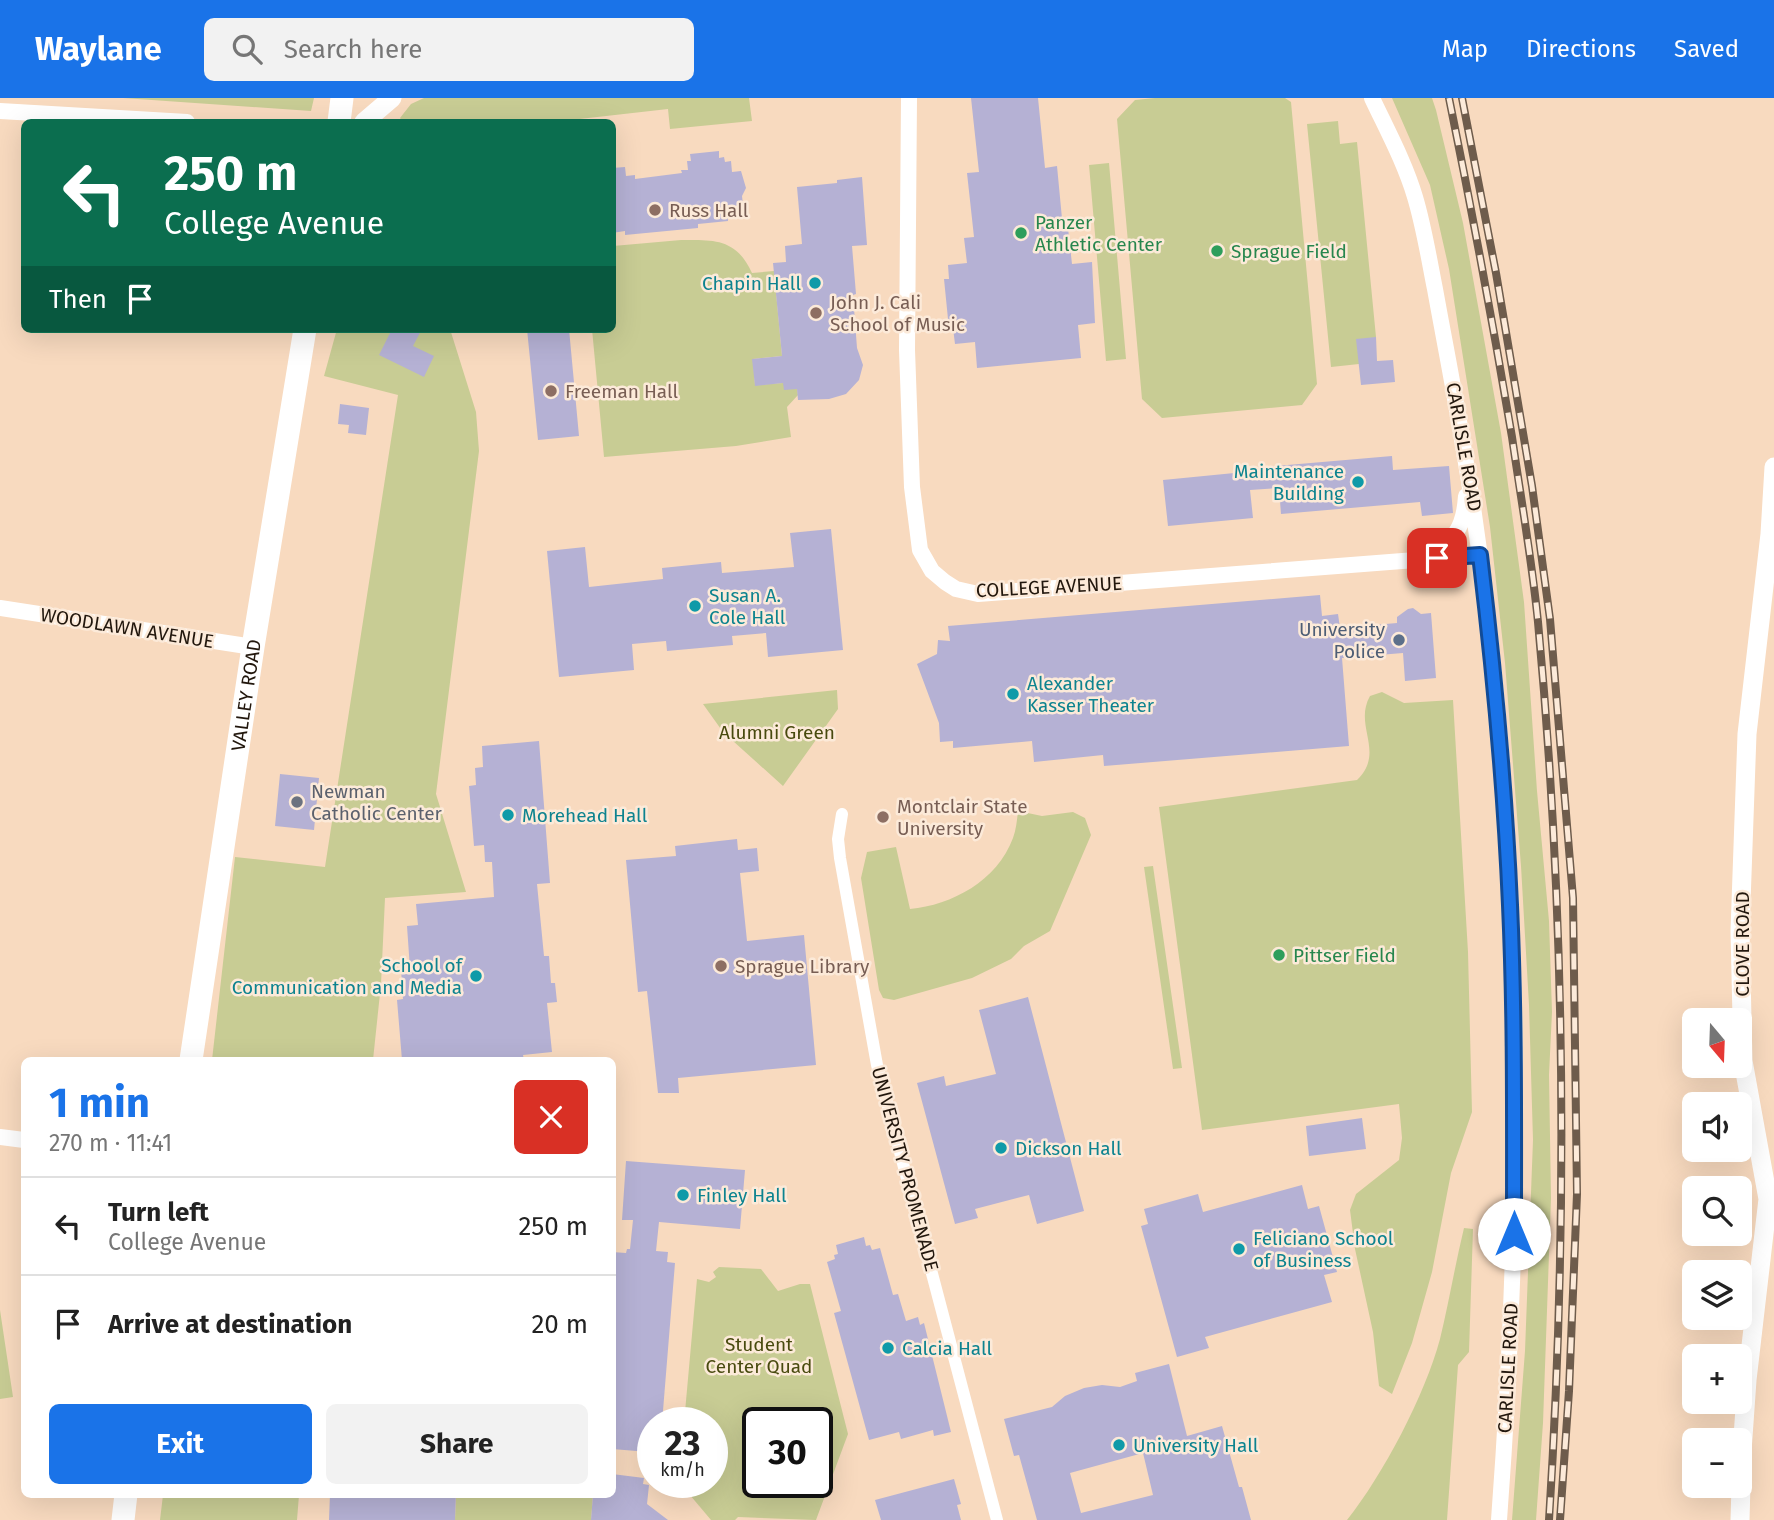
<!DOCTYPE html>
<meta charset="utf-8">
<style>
body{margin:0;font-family:"Fira Sans",sans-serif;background:#f2f2f2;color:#222;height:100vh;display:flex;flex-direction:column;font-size:26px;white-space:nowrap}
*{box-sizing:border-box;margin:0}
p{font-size:23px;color:#767676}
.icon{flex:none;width:38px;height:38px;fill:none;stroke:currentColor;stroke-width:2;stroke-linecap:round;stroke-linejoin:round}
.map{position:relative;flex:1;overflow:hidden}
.drawer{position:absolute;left:21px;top:959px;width:595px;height:441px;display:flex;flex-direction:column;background:#fff;border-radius:10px;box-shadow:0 7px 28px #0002}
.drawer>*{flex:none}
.top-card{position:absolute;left:21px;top:21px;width:595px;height:214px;border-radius:10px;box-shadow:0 7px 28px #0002;background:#0b6e4f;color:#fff;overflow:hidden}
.needle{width:46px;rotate:161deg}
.tools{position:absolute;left:1682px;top:910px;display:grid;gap:14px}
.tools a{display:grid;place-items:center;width:70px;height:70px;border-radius:10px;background:#fff;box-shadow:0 7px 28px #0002;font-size:35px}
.speed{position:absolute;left:637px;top:1309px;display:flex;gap:14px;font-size:35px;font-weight:700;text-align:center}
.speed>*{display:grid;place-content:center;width:91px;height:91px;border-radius:50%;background:#fff;box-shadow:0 7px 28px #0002;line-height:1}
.speed small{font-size:18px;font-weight:400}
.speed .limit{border:4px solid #111;border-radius:10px;background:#fff;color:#111}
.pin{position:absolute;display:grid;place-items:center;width:60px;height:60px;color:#fff;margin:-30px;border-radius:14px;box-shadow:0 4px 10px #0006}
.me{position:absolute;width:77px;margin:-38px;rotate:0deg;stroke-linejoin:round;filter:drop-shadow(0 0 5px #0008)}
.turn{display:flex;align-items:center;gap:24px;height:147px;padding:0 28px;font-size:32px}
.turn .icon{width:91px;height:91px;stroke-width:2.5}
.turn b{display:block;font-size:49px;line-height:60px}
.then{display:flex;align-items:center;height:66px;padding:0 28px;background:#0003;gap:14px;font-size:26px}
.round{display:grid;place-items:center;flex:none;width:74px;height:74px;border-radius:10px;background:#f2f2f2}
.summary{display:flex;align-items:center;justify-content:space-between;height:119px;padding:0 28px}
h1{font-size:42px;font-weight:700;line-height:52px;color:#1a73e8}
.primary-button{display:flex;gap:14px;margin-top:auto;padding:14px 28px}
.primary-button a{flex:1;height:80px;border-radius:10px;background:#1a73e8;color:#fff;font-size:28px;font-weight:700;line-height:80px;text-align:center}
.primary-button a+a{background:#f2f2f2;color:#222}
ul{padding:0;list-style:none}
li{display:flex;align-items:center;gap:21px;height:98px;padding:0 28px;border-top:2px solid #e0e0e0}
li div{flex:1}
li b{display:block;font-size:26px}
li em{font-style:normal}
header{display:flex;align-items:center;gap:42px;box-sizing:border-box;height:98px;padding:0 35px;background:#1a73e8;color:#fff}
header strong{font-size:33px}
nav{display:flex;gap:38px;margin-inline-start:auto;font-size:24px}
.search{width:490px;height:63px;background:#f2f2f2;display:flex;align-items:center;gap:18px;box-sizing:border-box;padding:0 24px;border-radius:10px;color:#767676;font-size:26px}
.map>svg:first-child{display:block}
</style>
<header>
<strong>Waylane</strong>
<div class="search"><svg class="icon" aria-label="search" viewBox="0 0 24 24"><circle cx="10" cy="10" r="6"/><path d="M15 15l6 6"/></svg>Search here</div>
<nav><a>Map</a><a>Directions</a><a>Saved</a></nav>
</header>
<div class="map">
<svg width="1774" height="1422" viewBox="0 0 1774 1422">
<rect width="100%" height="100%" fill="#f8dabf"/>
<path fill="#c8cc94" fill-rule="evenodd" d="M 123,0 L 314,0 L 311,13 Z
M 424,0 L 749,0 L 752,23 L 670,31 L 668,11 L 553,24 L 403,24 L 400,20 L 411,6 Z
M 1155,0 L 1285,0 L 1291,4 L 1317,286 L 1302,307 L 1162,320 L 1142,301 L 1117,21 L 1135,2 Z
M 1392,0 L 1432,0 L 1436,12 L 1463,125 L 1501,335 L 1524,504 L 1537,693 L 1549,823 L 1552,914 L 1549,977 L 1551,1100 L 1543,1325 L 1536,1422 L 1512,1422 L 1525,1253 L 1533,1042 L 1529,907 L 1521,768 L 1505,565 L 1490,429 L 1449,171 L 1430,87 Z
M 1338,23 L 1340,46 L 1357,44 L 1376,239 L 1359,266 L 1331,269 L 1307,26 Z
M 1109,65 L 1126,261 L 1106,263 L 1089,67 Z
M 681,142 C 714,142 736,140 752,175 L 774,173 L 782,258 L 753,261 L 755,287 L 783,285 L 797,291 L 798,297 L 787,309 L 791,339 L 736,348 L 604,359 L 592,231 L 612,231 L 613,148 Z
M 337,231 L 450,231 L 476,314 L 479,353 L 436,696 L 466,794 L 385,800 L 381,886 L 373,962 L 212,962 L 235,759 L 325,769 L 398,297 L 324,278 Z
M 837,592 L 838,611 L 783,688 L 723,634 L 703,606 Z
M 1382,594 L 1404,605 L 1453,602 L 1468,854 L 1472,1014 L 1451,1075 L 1432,1174 L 1412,1245 L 1392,1296 L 1379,1288 L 1373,1234 L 1355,1151 L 1350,1112 L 1356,1096 L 1399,1062 L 1402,1040 L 1399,1006 L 1202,1032 L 1159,709 L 1357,682 C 1386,654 1353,628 1370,598 Z
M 1018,713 L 1042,718 L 1073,714 L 1085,720 L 1091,737 L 1050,833 L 1024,848 L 1011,861 L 972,880 L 894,902 L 883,900 L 879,892 L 861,780 L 867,754 L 896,749 L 910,811 C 952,807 997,783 1013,740 C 1016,732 1017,722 1018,713 Z
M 1153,768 L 1182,970 L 1173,971 L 1144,769 Z
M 1464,1130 L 1473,1131 L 1469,1254 L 1458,1267 L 1447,1422 L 1347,1422 C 1383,1377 1425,1297 1440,1241 C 1449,1204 1455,1167 1464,1130 Z
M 719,1169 L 761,1171 L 778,1193 L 800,1186 L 810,1186 L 848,1336 L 816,1422 L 738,1419 L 735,1422 L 711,1422 L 679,1384 L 712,1384 L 712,1325 L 684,1325 L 697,1181 L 709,1184 L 716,1179 L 713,1174 ZM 758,1325 L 817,1325 L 817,1384 L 758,1384 Z
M 0,1212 L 13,1299 L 0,1301 Z
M 163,1397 L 299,1397 L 297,1422 L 160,1422 Z
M 456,1397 L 593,1397 L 591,1422 L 455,1422 Z"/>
<path fill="#b5b1d4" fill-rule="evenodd" d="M 971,0 L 1038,0 L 1045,70 L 1057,68 L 1063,131 L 1068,130 L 1072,166 L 1092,164 L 1095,225 L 1078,227 L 1081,260 L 977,270 L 975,244 L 955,246 L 953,230 L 949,231 L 944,181 L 949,181 L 948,167 L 967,165 L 964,140 L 974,139 L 967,75 L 979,74 Z
M 719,53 L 719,60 L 724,59 L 725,64 L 731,63 L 732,74 L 741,73 L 746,90 L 742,98 L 743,107 L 727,109 L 728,123 L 698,126 L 698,130 L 625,137 L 625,133 L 612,135 L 612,70 L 625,69 L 626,78 L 635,77 L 635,81 L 682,75 L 681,72 L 688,72 L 687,63 L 691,63 L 690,56 Z
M 862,79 L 867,147 L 852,148 L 856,196 L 853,197 L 857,250 L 863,267 L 859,282 L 846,296 L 829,301 L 798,302 L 797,291 L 784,292 L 783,285 L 755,288 L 752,261 L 782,258 L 773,165 L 786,164 L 785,148 L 802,146 L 797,89 L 837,85 L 837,82 Z
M 392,231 L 422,231 L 413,248 L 434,258 L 424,279 L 379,257 Z
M 527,231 L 569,231 L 579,338 L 538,342 Z
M 1376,239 L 1377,263 L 1393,262 L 1395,284 L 1361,287 L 1356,241 Z
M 340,306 L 369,310 L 366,337 L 348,335 L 349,327 L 338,326 Z
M 1392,358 L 1393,372 L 1449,368 L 1453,415 L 1422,418 L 1420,404 L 1281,416 L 1279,390 L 1250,392 L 1253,420 L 1168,428 L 1163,382 L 1265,372 L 1265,369 Z
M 831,431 L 843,552 L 768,559 L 766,535 L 732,538 L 733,547 L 667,553 L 666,543 L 632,546 L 634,572 L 559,579 L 547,453 L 585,449 L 589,489 L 663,481 L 662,470 L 721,464 L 722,475 L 794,469 L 790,435 Z
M 1320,497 L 1322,518 L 1338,516 L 1340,530 L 1397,525 L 1397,519 L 1408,511 L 1413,510 L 1421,516 L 1431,515 L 1436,580 L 1405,583 L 1403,555 L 1342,560 L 1349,648 L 1104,668 L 1103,657 L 1034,664 L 1032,643 L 953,650 L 953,643 L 940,644 L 939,625 L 917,566 L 937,556 L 938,542 L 950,543 L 948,528 Z
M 539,643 L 550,785 L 537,786 L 544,858 L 549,858 L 551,885 L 555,885 L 557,904 L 547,905 L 552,954 L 523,957 L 524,962 L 402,962 L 397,902 L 403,901 L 401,871 L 410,871 L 407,828 L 418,827 L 416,806 L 494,799 L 492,764 L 485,764 L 484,747 L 474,748 L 469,688 L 476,687 L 475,670 L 483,669 L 482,648 Z
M 280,676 L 319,680 L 314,732 L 275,728 Z
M 737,741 L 738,752 L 757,750 L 759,773 L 740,775 L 747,843 L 804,837 L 816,967 L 678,980 L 679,995 L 658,995 L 647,893 L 638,894 L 626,762 L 676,758 L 675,748 Z
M 1028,899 L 1084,1113 L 1037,1126 L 1029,1097 L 975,1111 L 978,1120 L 955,1126 L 917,985 L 944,978 L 946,988 L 996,976 L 979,912 Z
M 1362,1020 L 1366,1051 L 1309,1058 L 1306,1028 Z
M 626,1063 L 745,1072 L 740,1131 L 659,1124 L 656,1153 L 668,1154 L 667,1164 L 675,1165 L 662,1325 L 653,1325 L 653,1348 L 650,1348 L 649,1354 L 612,1351 L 612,1154 L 626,1155 L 627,1151 L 630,1151 L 633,1122 L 622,1122 Z
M 1302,1087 L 1308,1111 L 1319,1108 L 1337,1174 L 1324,1177 L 1332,1204 L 1205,1239 L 1209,1250 L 1177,1259 L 1141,1128 L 1148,1126 L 1144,1111 L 1198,1096 L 1203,1114 Z
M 864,1139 L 866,1148 L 870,1147 L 872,1152 L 880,1150 L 893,1197 L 898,1196 L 906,1223 L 918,1219 L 920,1227 L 924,1225 L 951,1334 L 934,1338 L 933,1332 L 901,1341 L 899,1334 L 869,1342 L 834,1215 L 841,1213 L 827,1164 L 835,1161 L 834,1157 L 838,1156 L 836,1147 Z
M 1169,1266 L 1187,1338 L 1222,1328 L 1239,1389 L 1242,1389 L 1251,1422 L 1037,1422 L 1019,1357 L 1014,1358 L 1004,1321 L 1052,1309 L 1065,1298 L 1084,1290 L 1102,1287 L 1120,1289 L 1137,1283 L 1135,1275 ZM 1143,1355 L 1153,1397 L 1081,1415 L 1070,1375 Z
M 612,1376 L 644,1380 L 643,1386 L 649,1387 L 647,1406 L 668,1422 L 591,1422 L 593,1396 L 612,1396 Z
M 954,1381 L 961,1406 L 957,1407 L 961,1422 L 881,1422 L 875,1402 Z
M 330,1396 L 456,1396 L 455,1422 L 329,1422 Z"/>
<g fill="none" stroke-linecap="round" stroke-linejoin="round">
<path stroke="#fff" stroke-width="12" d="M 842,716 L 838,741 L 840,760 L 877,967 L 997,1422"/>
<path stroke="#fff" stroke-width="16" d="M 909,0 L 907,252 L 912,389 L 920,452 L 932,473 L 945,484 L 956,491 L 978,496 L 1480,457
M 1372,0 C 1387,32 1405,65 1415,99 C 1424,129 1429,161 1435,191 C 1444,241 1454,291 1462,341 C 1523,696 1526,1063 1499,1422
M 0,13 L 187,24
M 1424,458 C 1454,444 1464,431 1466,398
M 0,510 L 253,549
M 0,1039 L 24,1042"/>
<path stroke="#fff" stroke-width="19" d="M 364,24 L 392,0
M 1740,1422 L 1742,1353 L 1747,1282 L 1768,1101 L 1743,963 L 1740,833 L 1747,636 L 1770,436 L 1774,369"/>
<g stroke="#fff" stroke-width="23">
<path d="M 339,24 L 342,0"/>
<path id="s1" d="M 191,962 L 253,549 L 305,231"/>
<path d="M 123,1422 L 126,1396"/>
</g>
<defs>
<path id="rail" d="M 1449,0 C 1472,113 1493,226 1512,339 C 1521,401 1532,463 1538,524 C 1566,824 1568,1122 1549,1422
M 1462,0 L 1496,175 L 1532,388 L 1550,521 L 1573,800 L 1577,1096 L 1569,1293 L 1560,1422"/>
</defs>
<use href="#rail" stroke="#6e5c4c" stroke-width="8"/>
<use href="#rail" stroke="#fcead9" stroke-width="5" stroke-dasharray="16" stroke-linecap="butt"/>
</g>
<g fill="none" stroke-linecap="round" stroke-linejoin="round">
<defs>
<path id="route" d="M 1437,460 L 1480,457 C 1494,573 1505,690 1510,807 C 1515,917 1514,1027 1514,1136"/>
</defs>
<use href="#route" stroke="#114b97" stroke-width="18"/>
<use href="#route" stroke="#1a73e8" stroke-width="12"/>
</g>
<g fill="#8d6e63" stroke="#fcead9" stroke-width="2.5">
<circle cx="655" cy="112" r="7"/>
<circle cx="816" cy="215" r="7"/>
<circle cx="551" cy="293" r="7"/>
<circle cx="883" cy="719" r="7"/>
<circle cx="721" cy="868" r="7"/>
</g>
<g fill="#2e9e5b" stroke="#fcead9" stroke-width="2.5">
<circle cx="1021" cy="135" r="7"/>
<circle cx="1217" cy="153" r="7"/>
<circle cx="1279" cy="857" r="7"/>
</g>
<g fill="#0f9aa8" stroke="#fcead9" stroke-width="2.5">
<circle cx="815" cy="185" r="7"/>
<circle cx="1358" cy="384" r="7"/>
<circle cx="695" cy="508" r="7"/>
<circle cx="1013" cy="596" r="7"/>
<circle cx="508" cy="717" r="7"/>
<circle cx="476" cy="878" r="7"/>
<circle cx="1001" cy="1050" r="7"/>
<circle cx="683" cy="1097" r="7"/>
<circle cx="1239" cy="1151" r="7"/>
<circle cx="888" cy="1250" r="7"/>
<circle cx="1119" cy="1347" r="7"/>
</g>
<circle fill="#5c6f8a" stroke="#fcead9" stroke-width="2.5" cx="1399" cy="542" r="7"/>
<circle fill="#6b7280" stroke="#fcead9" stroke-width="2.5" cx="297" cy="704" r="7"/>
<g text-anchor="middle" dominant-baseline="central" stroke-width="5" stroke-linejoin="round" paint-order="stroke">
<g font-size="19" fill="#785e54" stroke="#fcead9" text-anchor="start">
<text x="669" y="112">Russ Hall</text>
<text x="830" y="204">John J. Cali<tspan x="830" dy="22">School of Music</tspan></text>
<text x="565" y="293">Freeman Hall</text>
<text x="897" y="708">Montclair State<tspan x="897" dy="22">University</tspan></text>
<text x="735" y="868">Sprague Library</text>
</g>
<g font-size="19" fill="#27864d" stroke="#fcead9" text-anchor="start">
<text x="1035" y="124">Panzer<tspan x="1035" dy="22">Athletic Center</tspan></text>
<text x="1231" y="153">Sprague Field</text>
<text x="1293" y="857">Pittser Field</text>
</g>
<g font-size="19" fill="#0d838f" stroke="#fcead9" text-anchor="start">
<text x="801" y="185" text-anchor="end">Chapin Hall</text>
<text x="1344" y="373" text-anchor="end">Maintenance<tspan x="1344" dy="22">Building</tspan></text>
<text x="709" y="497">Susan A.<tspan x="709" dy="22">Cole Hall</tspan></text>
<text x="1027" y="585">Alexander<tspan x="1027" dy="22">Kasser Theater</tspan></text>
<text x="522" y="717">Morehead Hall</text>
<text x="462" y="867" text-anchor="end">School of<tspan x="462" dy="22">Communication and Media</tspan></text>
<text x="1015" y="1050">Dickson Hall</text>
<text x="697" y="1097">Finley Hall</text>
<text x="1253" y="1140">Feliciano School<tspan x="1253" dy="22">of Business</tspan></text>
<text x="902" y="1250">Calcia Hall</text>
<text x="1133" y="1347">University Hall</text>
</g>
<g font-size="19" fill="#22170d" stroke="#fcead9">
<text transform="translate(1464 349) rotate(80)">CARLISLE ROAD</text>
<text transform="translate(1049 489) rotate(-3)">COLLEGE AVENUE</text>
<text transform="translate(127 530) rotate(9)">WOODLAWN AVENUE</text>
<text stroke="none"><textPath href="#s1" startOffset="369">VALLEY ROAD</textPath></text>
<text transform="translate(1742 846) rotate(-90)">CLOVE ROAD</text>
<text transform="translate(905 1071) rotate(75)">UNIVERSITY PROMENADE</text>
<text transform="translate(1508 1270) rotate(-87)">CARLISLE ROAD</text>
</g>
<g font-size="19" fill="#4e5e75" stroke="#fcead9" text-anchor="end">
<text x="1385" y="531">University<tspan x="1385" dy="22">Police</tspan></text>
</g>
<g font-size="19" fill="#484a0e" stroke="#fcead9">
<text x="777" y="634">Alumni Green</text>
<text x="759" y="1246">Student<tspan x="759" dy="22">Center Quad</tspan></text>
</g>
<g font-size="19" fill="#5b616d" stroke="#fcead9" text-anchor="start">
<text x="311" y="693">Newman<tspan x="311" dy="22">Catholic Center</tspan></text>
</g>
</g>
</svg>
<div class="tools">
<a><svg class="needle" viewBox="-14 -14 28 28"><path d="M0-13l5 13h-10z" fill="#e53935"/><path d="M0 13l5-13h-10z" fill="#767676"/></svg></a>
<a><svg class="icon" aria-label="sound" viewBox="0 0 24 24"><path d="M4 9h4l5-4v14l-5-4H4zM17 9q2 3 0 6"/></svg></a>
<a><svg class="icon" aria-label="search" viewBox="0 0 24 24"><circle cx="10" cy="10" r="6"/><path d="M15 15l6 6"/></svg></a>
<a><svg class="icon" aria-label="layers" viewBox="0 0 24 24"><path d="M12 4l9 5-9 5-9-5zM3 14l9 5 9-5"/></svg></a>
<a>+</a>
<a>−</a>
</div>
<div class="speed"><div>23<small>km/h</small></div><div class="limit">30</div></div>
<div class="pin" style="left:1437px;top:460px;background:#d93025"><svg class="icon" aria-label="arrive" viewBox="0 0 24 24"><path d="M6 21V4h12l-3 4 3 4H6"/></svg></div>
<svg class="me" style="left:1514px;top:1136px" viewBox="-20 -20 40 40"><circle r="19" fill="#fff"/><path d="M0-13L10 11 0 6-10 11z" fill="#1a73e8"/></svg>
<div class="top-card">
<div class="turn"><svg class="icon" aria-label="left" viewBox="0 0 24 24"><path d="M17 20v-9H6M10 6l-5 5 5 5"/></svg><div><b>250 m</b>College Avenue</div></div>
<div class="then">Then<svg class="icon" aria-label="arrive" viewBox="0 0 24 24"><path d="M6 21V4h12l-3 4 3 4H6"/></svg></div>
</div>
<section class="drawer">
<div class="summary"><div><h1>1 min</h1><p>270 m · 11:41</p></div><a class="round" style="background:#d93025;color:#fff"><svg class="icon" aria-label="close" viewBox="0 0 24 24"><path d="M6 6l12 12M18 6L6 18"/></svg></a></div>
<ul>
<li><svg class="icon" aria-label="left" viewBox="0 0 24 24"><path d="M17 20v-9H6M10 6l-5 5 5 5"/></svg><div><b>Turn left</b><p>College Avenue</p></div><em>250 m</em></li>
<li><svg class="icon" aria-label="arrive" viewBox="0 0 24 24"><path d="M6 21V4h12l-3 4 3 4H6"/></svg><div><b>Arrive at destination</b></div><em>20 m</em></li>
</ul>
<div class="primary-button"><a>Exit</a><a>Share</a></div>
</section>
</div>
